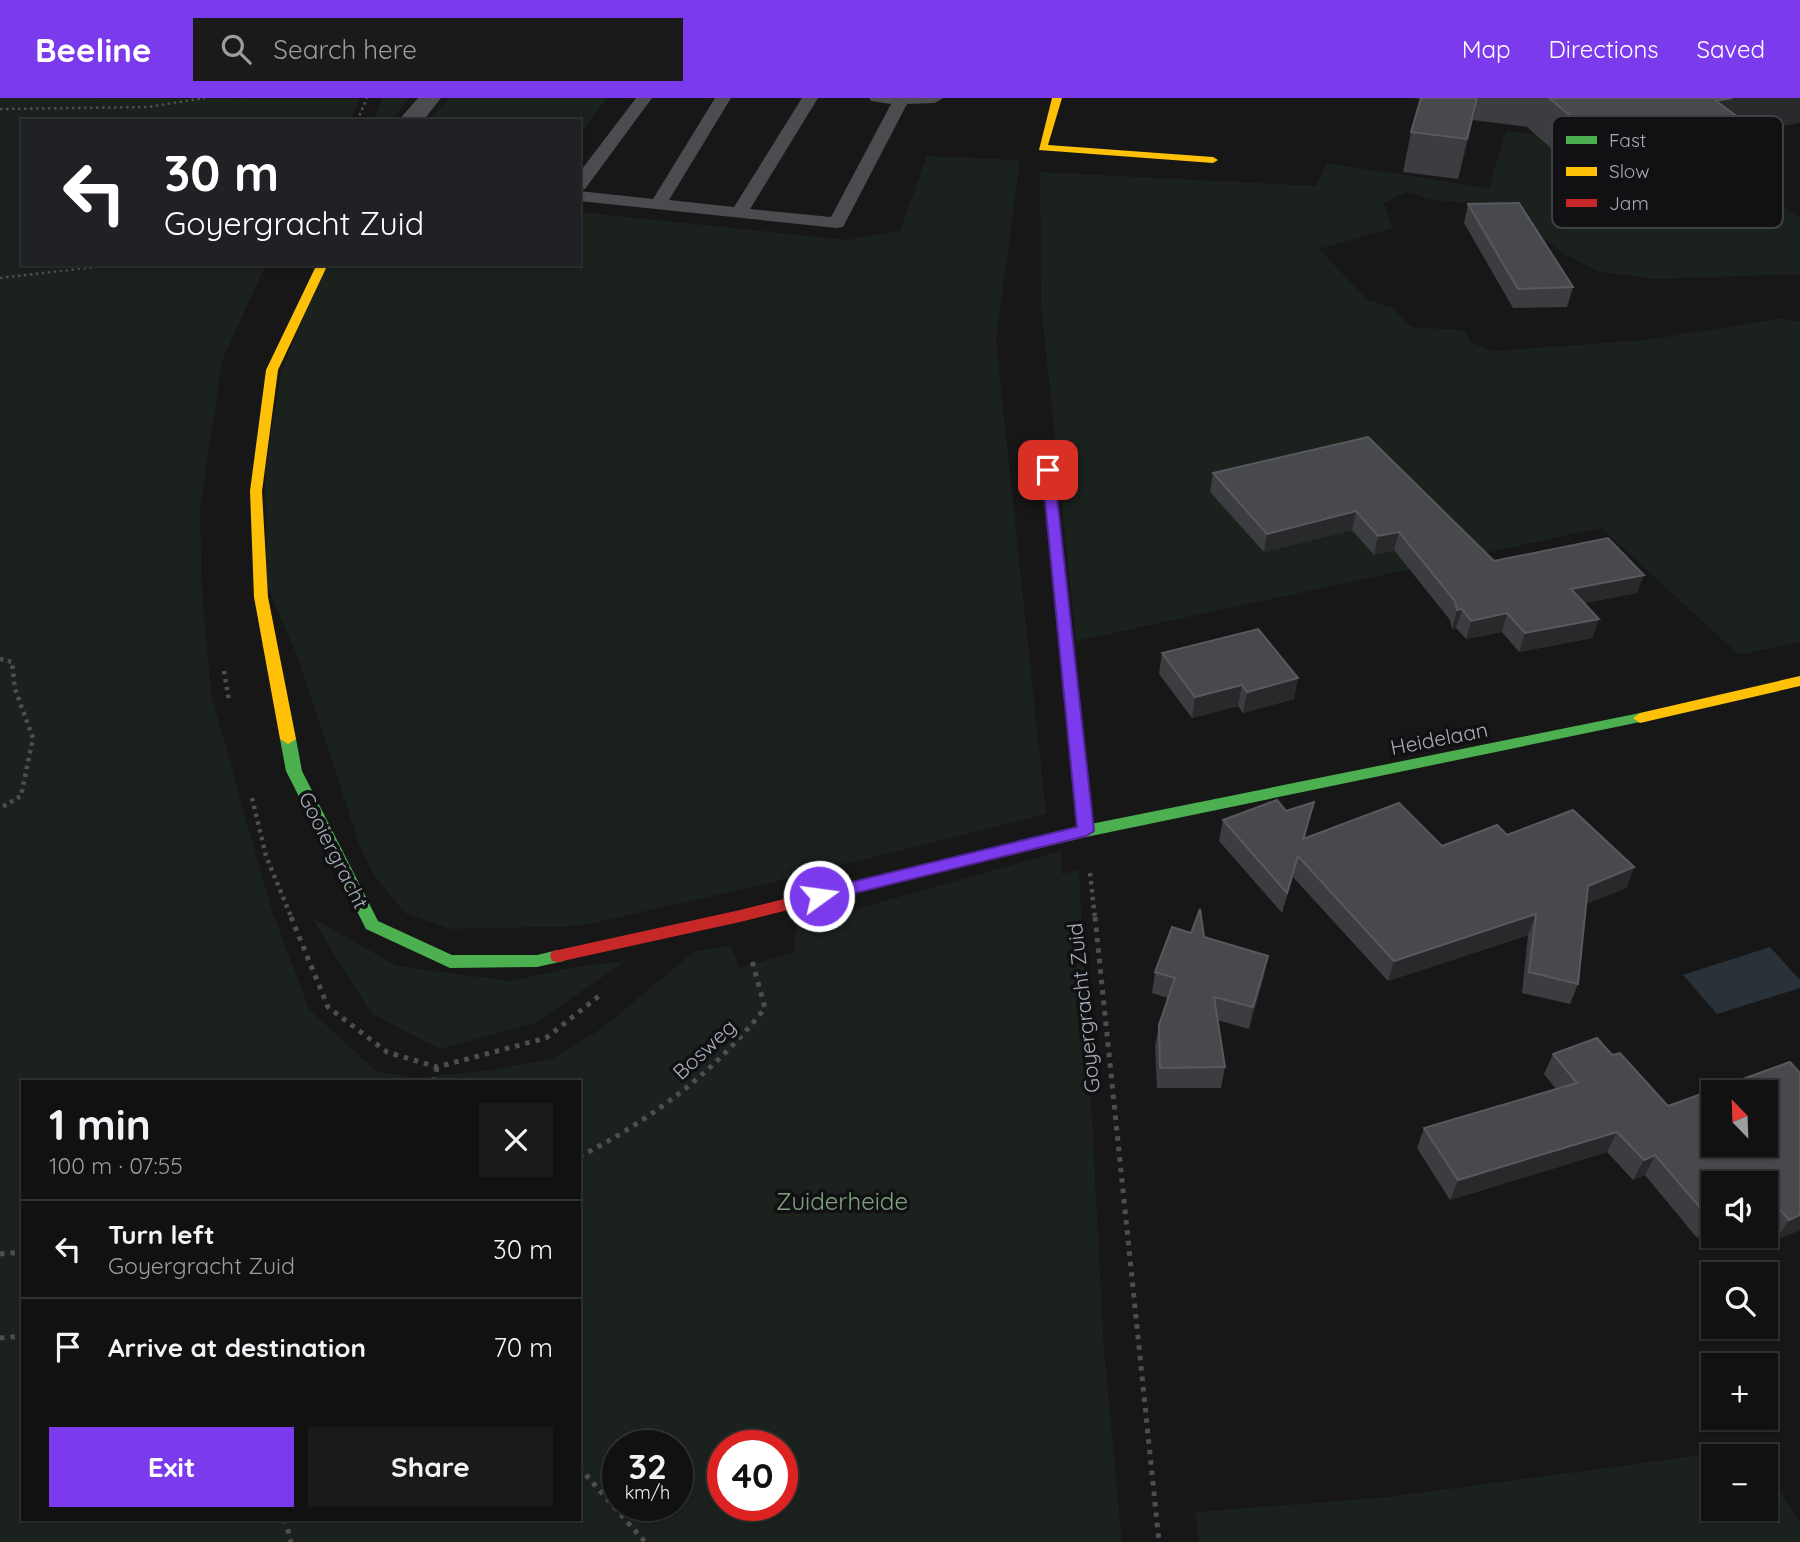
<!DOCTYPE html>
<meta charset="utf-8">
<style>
body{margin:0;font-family:Quicksand,sans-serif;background:#1a1a1a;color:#f1f3f6;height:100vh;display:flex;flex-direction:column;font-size:26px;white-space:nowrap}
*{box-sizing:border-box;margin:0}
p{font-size:23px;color:#9c9d9f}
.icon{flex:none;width:38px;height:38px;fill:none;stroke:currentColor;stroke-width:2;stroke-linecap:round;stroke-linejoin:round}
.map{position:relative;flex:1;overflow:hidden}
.panel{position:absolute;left:21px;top:982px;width:560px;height:441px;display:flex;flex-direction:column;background:#111;border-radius:0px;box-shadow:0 2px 5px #0004,0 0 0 2px #303131}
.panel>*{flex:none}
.hud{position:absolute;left:21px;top:21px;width:560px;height:147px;border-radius:0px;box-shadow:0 2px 5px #0004,0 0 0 2px #303131;background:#202124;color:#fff;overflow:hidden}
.needle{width:46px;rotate:337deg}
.fabs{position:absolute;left:1701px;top:982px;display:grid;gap:14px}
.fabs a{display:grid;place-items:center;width:77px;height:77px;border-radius:0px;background:#111;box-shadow:0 2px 5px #0004,0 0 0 2px #303131;font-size:35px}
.speed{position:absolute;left:602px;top:1332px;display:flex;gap:14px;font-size:35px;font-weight:700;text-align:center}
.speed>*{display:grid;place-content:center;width:91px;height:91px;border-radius:50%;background:#111;box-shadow:0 2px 5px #0004,0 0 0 2px #303131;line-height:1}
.speed small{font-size:18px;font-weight:400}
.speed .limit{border:10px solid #d22;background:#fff;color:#111}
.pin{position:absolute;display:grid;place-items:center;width:60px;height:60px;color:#fff;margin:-30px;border-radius:14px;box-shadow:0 4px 10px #0006}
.me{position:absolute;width:77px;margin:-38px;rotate:76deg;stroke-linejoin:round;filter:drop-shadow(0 0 5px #0008)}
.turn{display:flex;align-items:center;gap:24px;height:147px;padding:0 28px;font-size:32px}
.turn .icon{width:91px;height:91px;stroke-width:2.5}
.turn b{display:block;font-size:49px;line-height:60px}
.round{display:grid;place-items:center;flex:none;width:74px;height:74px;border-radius:0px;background:#1a1a1a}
.headline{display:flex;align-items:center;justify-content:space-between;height:119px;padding:0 28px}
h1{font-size:42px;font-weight:700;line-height:52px}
.primary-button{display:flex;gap:14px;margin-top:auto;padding:14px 28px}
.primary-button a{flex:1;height:80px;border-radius:0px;background:#7c3aed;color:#fff;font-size:28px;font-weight:700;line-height:80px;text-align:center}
.primary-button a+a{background:#1a1a1a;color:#f1f3f6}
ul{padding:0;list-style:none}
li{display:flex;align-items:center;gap:21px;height:98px;padding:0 28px;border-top:2px solid #303131}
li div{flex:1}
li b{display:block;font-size:26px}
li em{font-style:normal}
header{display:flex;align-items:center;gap:42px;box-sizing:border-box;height:98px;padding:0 35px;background:#7c3aed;color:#fff}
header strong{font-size:33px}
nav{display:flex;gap:38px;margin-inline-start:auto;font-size:24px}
.search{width:490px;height:63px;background:#1a1a1a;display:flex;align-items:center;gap:18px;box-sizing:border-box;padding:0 24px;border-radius:0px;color:#9c9d9f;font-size:26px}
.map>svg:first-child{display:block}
</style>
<header>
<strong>Beeline</strong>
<div class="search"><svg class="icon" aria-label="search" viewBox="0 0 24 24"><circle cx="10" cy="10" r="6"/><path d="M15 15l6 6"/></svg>Search here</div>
<nav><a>Map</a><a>Directions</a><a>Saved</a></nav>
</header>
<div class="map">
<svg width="1800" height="1444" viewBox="0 0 1800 1444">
<rect width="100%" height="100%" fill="#171717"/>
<path fill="#1b211c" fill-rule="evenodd" d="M 0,0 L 360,1 L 350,23 L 23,23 L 23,166 L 266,166 L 222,263 L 200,413 L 202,493 L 211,596 L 271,810 L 309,911 L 376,973 L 414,980 L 492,972 L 551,961 L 601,931 L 695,853 L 731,848 L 739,870 L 794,854 L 796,828 L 1061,753 L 1062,776 L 1079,772 L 1104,1251 L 1122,1444 L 0,1444 ZM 23,984 L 579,984 L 579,1421 L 23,1421 ZM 618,1348 L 677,1348 L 677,1407 L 618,1407 ZM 723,1348 L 782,1348 L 782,1407 L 723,1407 Z
M 382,0 L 410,0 L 390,23 L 373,23 Z
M 449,0 L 607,0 L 579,37 L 579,23 L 428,23 Z
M 1506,33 L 1674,55 L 1697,53 L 1800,120 L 1800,176 L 1654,181 L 1597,173 L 1564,156 L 1520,122 L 1494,107 L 1433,102 L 1407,94 L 1383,105 L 1393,130 L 1319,151 L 1369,203 L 1392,209 L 1411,229 L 1463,232 L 1472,245 L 1494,253 L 1646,242 L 1782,220 L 1800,224 L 1800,544 L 1739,557 L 1601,430 L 1076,543 L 1041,205 L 1040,74 L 1316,88 L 1327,65 L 1489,90 Z
M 927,58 L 1020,62 L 996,243 L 1046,716 L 757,788 L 580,828 L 451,831 L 405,815 L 372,775 L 358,743 L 299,562 L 267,488 L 265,373 L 281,274 L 325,166 L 579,166 L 579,114 L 847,142 L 900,133 Z
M 311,819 L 397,868 L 510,883 L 575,869 L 626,863 L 535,925 L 440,951 L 372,916 Z
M 1754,1350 L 1759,1358 L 1713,1358 L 1713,1410 L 1766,1410 L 1766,1369 L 1800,1425 L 1800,1444 L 1199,1444 L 1195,1414 L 1389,1399 Z"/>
<path fill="#2a3239" d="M 1770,849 L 1800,882 L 1800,890 L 1717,916 L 1683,877 Z"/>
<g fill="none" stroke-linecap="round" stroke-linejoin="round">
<path stroke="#4d4e52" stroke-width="2.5" stroke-dasharray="2.5 3.5" stroke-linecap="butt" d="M 0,11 L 148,9 L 205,0
M 357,23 L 367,0
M 0,180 L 122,166"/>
<path stroke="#4d4e52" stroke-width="4.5" stroke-dasharray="3.5 4.5" stroke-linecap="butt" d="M 0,561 L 12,564 L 15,591 L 33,640 L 21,698 L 0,710
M 224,573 L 229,603
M 252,700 L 266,758 L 292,821
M 1090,775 L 1095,821"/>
<path stroke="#4d4e52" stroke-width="5" stroke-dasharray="4.5 6" stroke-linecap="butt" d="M 291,819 L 328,909 L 387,954 L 437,969 L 546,940 L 599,898
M 1095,819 L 1159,1444
M 434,984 L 437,969
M 579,1059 C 652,1021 714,975 765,910 L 751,859
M 0,1156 L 23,1154
M 0,1240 L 23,1238
M 579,1369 L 645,1444
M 285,1421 L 291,1444"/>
<path fill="#4b4c50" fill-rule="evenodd" d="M 636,0 L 652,0 L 585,91 L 579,92 L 579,75 Z
M 715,0 L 731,0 L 669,102 L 734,109 L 802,0 L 818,0 L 750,111 L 831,119 L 891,6 L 871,3 L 869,0 L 943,0 L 935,5 L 907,6 L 843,129 L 837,130 L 579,103 L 579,93 L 653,101 Z"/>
<path fill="#4b4c50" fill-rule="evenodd" d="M 418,0 L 441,0 L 423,23 L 398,23 Z"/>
<path fill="#4caf50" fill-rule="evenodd" d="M 1640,615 L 1647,620 L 1645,623 L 1086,739 L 1007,758 L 999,752 L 1007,746 L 1086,727 Z
M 288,636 L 296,641 L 302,673 L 378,823 L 452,857 L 537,857 L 558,852 L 564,853 L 566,858 L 564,863 L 537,869 L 450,870 L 366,831 L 286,673 L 280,641 Z"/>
<path fill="#ffc107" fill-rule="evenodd" d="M 1052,0 L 1062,0 L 1048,47 L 1213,59 L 1218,62 L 1213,65 L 1039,52 Z
M 317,166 L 328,166 L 278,272 L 262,393 L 268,499 L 296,641 L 288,646 L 280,641 L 254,499 L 250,393 L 266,272 Z
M 1048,368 L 1054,372 L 1094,733 L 1086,739 L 1078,733 L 1042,372 Z
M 1800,578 L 1800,588 L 1640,625 L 1633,620 L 1640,615 Z"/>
<path fill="#c62828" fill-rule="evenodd" d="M 1007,746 L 1013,748 L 1015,752 L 1013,756 L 740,824 L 558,864 L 552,863 L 550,858 L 552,853 L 558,852 L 740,812 Z"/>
</g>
<path fill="#3c3d40" d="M 1412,0 L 1800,0 L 1756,33 L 1767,40 L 1753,80 L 1649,93 L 1644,88 L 1601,94 L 1527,29 L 1473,22 L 1458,81 L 1403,74 L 1411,34 L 1421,1 Z
M 1468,106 L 1573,189 L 1567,209 L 1513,210 L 1464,125 Z
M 1368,339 L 1494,463 L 1637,495 L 1584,505 L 1599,521 L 1592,540 L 1519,554 L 1502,534 L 1466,541 L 1456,530 L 1452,531 L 1450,522 L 1394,452 L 1374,457 L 1352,432 L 1264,454 L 1210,394 L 1213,375 Z
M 1162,555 L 1294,601 L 1243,615 L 1238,608 L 1192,620 L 1159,576 Z
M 1286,713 L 1309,724 L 1305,741 L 1442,748 L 1507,737 L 1634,769 L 1626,790 L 1586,806 L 1578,886 L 1570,906 L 1522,895 L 1528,837 L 1388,883 L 1293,779 L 1282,815 L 1219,743 L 1223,722 Z
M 1204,839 L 1264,879 L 1249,931 L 1217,922 L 1225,969 L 1221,990 L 1157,990 L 1155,948 L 1159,927 L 1168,900 L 1152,895 L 1155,874 Z
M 1553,956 L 1612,957 L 1668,1008 L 1800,975 L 1800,1132 L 1776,1142 L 1766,1130 L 1766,1085 L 1713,1133 L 1697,1140 L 1645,1077 L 1633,1082 L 1607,1054 L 1450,1102 L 1417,1050 L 1424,1030 L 1556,991 L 1544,976 Z"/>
<path fill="#28292a" d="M 1478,0 L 1473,22 L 1458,81 L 1467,41 Z
M 1732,0 L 1800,0 L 1800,25 L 1703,42 L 1716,3 Z
M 1767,40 L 1753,80 L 1649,93 L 1662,53 Z
M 1656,48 L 1644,88 L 1601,94 L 1613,53 Z
M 1356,413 L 1352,432 L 1264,454 L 1267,436 Z
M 1399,434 L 1394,452 L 1374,457 L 1378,438 Z
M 1644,477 L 1637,495 L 1564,509 L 1571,491 Z
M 1462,511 L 1456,530 L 1452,531 L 1457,512 Z
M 1507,515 L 1502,534 L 1466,541 L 1471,523 Z
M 1599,521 L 1592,540 L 1519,554 L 1525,535 Z
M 1298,580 L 1294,601 L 1243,615 L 1247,594 Z
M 1242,587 L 1238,608 L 1192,620 L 1195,599 Z
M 1314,704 L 1309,724 L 1298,762 L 1303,741 Z
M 1298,758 L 1293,779 L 1282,815 L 1287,795 Z
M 1634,769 L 1626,790 L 1579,809 L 1588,788 Z
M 1536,816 L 1528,837 L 1388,883 L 1394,863 Z
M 1268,858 L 1264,879 L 1249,931 L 1253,909 Z
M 1617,1034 L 1607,1054 L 1450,1102 L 1458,1082 Z
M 1655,1057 L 1645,1077 L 1633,1082 L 1644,1062 Z
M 1800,1117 L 1800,1132 L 1776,1142 L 1789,1122 Z
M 1713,1118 L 1713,1133 L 1697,1140 L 1709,1120 Z"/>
<path fill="#48494d" stroke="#57595e" stroke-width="2" fill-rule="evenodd" d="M 1421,0 L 1477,0 L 1467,41 L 1411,34 Z
M 1549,0 L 1732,0 L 1716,3 L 1767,40 L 1662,53 L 1656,48 L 1613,53 Z
M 1519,105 L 1573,189 L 1518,191 L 1468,106 Z
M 1368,339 L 1494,463 L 1608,440 L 1644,477 L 1571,491 L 1599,521 L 1525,535 L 1507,515 L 1471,523 L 1462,511 L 1457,512 L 1455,503 L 1399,434 L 1378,438 L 1356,413 L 1267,436 L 1213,375 Z
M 1258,531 L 1298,580 L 1247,594 L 1242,587 L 1195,599 L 1162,555 Z
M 1277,702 L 1286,713 L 1314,704 L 1303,741 L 1399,705 L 1442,748 L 1497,727 L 1507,737 L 1573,712 L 1634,769 L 1588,788 L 1578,886 L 1529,874 L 1536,816 L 1394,863 L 1298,758 L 1287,795 L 1223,722 Z
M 1200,811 L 1204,839 L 1268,858 L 1253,909 L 1214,899 L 1225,969 L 1160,970 L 1159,927 L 1175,880 L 1155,874 L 1172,829 L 1191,835 Z
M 1597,940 L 1612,957 L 1620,955 L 1668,1008 L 1790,964 L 1800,975 L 1800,1117 L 1789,1122 L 1766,1096 L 1766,1085 L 1713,1085 L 1713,1118 L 1709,1120 L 1655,1057 L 1644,1062 L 1617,1034 L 1458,1082 L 1424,1030 L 1577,985 L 1553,956 ZM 1713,994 L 1766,994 L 1766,1046 L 1713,1046 Z"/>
<path fill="#7c3aed" stroke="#51269a" stroke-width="2" d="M 1048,368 L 1054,372 L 1094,733 L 1086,738 L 819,804 L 813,802 L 811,798 L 813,794 L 819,792 L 1077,729 L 1042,372 Z"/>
<g text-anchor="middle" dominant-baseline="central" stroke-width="7" stroke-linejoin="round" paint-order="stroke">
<g font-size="21" fill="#a8adb8" stroke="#111113">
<text transform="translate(1439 640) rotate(-11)">Heidelaan</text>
<text transform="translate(334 752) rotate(63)">Gooiergracht</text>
<text transform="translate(1083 910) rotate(-96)">Goyergracht Zuid</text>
<text transform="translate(704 951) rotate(-43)">Bosweg</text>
</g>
<g font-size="24" fill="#7fa381" stroke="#111113">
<text x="842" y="1103">Zuiderheide</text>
</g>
</g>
<rect x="1552" y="18" width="231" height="112" rx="10" fill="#111113" stroke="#3e4045" stroke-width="2"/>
<rect x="1566" y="38" width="31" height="8" fill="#4caf50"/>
<rect x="1566" y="69" width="31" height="9" fill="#ffc107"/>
<rect x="1566" y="101" width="31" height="8" fill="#c62828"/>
<g font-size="19" fill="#a8adb8">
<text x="1609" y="49">Fast</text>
<text x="1609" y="80">Slow</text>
<text x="1609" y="112">Jam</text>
</g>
</svg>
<div class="fabs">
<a><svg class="needle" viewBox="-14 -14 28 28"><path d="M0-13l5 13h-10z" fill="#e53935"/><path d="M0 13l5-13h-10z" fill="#9c9d9f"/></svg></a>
<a><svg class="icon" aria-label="sound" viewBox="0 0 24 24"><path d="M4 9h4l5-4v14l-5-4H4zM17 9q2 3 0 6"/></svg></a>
<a><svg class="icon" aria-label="search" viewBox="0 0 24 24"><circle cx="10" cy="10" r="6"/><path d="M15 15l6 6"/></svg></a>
<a>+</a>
<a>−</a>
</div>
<div class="speed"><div>32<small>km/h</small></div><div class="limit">40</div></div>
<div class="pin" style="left:1048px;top:372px;background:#d93025"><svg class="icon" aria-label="arrive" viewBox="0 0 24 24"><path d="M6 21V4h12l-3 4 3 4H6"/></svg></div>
<svg class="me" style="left:819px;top:798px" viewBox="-20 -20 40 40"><circle r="17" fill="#7c3aed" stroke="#fff" stroke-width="3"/><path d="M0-11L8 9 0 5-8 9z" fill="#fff"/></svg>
<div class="hud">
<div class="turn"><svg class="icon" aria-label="left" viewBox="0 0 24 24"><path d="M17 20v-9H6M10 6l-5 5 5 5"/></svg><div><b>30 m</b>Goyergracht Zuid</div></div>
</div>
<section class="panel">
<div class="headline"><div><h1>1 min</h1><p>100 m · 07:55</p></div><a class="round"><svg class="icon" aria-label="close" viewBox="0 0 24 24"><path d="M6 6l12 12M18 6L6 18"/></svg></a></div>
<ul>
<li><svg class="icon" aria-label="left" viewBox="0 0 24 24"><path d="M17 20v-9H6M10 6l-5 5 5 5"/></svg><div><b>Turn left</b><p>Goyergracht Zuid</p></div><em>30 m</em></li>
<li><svg class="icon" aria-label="arrive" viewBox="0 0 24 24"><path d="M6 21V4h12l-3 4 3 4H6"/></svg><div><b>Arrive at destination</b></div><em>70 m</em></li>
</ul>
<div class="primary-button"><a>Exit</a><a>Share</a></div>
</section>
</div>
